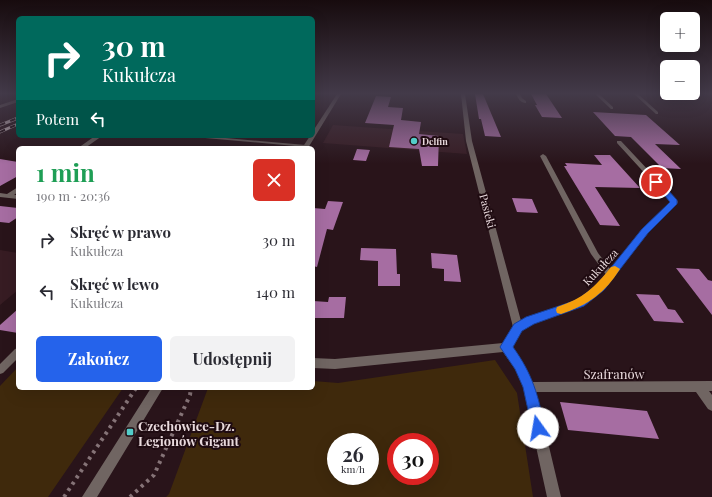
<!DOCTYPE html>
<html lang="pl">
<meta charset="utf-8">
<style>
body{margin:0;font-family:"Playfair Display",serif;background:#f2f2f3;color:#2b2b33;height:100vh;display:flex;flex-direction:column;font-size:15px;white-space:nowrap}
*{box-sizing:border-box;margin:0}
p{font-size:13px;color:#7c7c81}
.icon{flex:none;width:22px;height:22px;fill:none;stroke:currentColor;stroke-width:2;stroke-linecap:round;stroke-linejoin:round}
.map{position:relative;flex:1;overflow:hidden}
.sheet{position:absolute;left:16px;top:146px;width:299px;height:244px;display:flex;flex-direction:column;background:#fff;border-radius:6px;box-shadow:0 4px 16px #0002}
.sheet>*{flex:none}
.hud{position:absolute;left:16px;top:16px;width:299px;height:122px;border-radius:6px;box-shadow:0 4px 16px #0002;background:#00695c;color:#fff;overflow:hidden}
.buttons{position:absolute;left:660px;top:12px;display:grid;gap:8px}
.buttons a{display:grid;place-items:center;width:40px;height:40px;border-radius:6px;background:#fff;box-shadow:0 4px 16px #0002;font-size:20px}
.speed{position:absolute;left:327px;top:433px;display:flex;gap:8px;font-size:20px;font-weight:700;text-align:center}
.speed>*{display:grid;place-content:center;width:52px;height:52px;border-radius:50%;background:#fff;box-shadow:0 4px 16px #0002;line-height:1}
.speed small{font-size:10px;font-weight:400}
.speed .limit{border:6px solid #d22;background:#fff;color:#111}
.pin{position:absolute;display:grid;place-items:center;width:34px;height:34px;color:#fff;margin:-17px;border:2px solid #fff;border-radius:50%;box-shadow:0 1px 4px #0007}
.me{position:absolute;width:44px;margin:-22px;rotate:347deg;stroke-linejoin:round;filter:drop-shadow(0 0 3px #0008)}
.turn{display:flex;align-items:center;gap:14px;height:84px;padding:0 20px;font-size:18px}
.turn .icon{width:52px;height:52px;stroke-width:2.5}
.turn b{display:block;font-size:28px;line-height:34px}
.then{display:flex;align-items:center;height:38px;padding:0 20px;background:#0003;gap:8px;font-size:15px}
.round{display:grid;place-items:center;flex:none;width:42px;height:42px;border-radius:6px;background:#f2f2f3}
.overview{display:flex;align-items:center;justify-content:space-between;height:68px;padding:0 20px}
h1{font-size:24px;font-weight:700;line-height:30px;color:#1e9e55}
.button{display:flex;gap:8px;margin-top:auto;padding:8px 20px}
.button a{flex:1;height:46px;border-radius:6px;background:#2563eb;color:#fff;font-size:16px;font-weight:700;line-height:46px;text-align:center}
.button a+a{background:#f2f2f3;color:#2b2b33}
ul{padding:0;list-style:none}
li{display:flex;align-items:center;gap:12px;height:52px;padding:0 20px}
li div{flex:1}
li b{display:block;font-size:15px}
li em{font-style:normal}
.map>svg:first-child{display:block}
</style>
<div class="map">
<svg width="712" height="497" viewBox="0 0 712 497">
<rect width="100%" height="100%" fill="#29141a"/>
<path fill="#371c23" d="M 333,125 L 463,134 L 467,154 L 323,143 Z
M 0,250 L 18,253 L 18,290 L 0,305 Z"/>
<path fill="#3f290c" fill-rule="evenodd" d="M 495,360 L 517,393 L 533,497 L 166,497 L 169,494 L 208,388 L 313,388 L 313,381 L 338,383 ZM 336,442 L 370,442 L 370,476 L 336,476 ZM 396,442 L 430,442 L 430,476 L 396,476 Z
M 18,367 L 18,388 L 123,388 L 48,497 L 0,497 L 0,386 Z"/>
<path fill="#a66da2" d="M 475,94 L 483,94 L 501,137 L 485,136 L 481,119 L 479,119 Z
M 531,94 L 546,94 L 562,118 L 542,117 L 535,105 L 537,105 Z
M 376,96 L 391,97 L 388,107 L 403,108 L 401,120 L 421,122 L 419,134 L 439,136 L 438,166 L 422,166 L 419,149 L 389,147 L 394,125 L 365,123 Z
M 593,112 L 646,115 L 680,145 L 655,144 L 681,169 L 662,168 L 631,137 L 615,136 Z
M 357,149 L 370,150 L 366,161 L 353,160 Z
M 594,155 L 610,155 L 640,188 L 595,187 L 620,226 L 600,225 L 564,166 L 567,166 L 565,163 L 602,165 Z
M 0,159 L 18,162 L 18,176 L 0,186 Z
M 512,198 L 532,199 L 538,213 L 517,212 Z
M 328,201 L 343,202 L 333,230 L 327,229 L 317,267 L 313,266 L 313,208 L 325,209 Z
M 0,206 L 18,208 L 18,217 L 9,223 L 0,222 Z
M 361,248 L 396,249 L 397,274 L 400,274 L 400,286 L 378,286 L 378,261 L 360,260 Z
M 431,253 L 457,255 L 461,282 L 444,281 L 444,269 L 432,268 Z
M 676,268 L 699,269 L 708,280 L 712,281 L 712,315 Z
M 636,294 L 659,295 L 668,309 L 675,310 L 684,323 L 654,321 Z
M 329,297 L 346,297 L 344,318 L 313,318 L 313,301 L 328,302 Z
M 18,309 L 18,333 L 0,330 L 0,325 Z
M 560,402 L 647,411 L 659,439 L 568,430 Z"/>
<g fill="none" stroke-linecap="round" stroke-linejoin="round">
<path stroke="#857377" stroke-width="4" stroke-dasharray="3 4.5" stroke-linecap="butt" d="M 64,497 L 136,388
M 130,497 L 154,475 L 190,395 L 191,388"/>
<path fill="#706562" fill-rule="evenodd" d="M 516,94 L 520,94 L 522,98 L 526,101 L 526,103 C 521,103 518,99 516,94 Z
M 595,94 L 599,94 L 613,107 L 613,109 L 611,109 Z
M 634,94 L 638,94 L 658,112 L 658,114 L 656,114 Z
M 203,136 L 306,145 L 308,146 L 306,147 L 205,138 L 203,138 Z
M 543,154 L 546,156 L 598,253 L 614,274 L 613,276 L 607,276 L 591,254 L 540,156 Z
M 18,348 L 18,358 L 3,373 L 0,374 L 0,364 L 15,349 Z"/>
<path fill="#706562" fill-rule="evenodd" d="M 461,94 L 465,94 L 472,141 L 521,321 L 577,301 L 597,286 L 642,229 L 671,202 L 617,143 L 617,141 L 621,141 L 678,202 L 648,233 L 603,290 L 583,305 L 533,324 L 521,330 L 512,347 L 523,363 L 532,382 L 712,381 L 712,391 L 709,391 L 712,395 L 712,411 L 708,409 L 696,392 L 536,392 L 561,497 L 547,497 L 523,387 L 515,369 L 503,352 L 335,369 L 313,368 L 313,358 L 335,359 L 503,343 L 513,327 L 466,141 Z
M 18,99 L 18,102 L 0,108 L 0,105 Z
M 95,136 L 102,136 L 85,148 L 78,148 Z
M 18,187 L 18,192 L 14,195 L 18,195 L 18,199 L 0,197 L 0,193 L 7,194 Z"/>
<path fill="#706562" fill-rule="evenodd" d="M 337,94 L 341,94 L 308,148 L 302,148 L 310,136 L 313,136 L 313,131 Z
M 151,388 L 163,388 L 97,497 L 82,497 Z"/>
<defs>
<path id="rail" d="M 0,125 L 18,118
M 0,132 L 18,124"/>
</defs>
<use href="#rail" stroke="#c9b9bc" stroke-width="3"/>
<use href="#rail" stroke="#1f0b11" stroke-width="2" stroke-dasharray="5.5" stroke-linecap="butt"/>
</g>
<linearGradient id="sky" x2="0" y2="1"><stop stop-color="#170b0e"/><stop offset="0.57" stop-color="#433a49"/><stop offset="1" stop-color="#433a49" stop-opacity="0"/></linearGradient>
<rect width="712" height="164" fill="url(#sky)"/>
<path fill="#2563eb" stroke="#184099" d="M 654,180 L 659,180 L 677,200 L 677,204 L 648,233 L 604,290 L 584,306 L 534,324 L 522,331 L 513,347 C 533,375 538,395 545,428 L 543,433 L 538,435 L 533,433 L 523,387 L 515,369 L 500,347 L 514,324 L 526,317 L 577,300 L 597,285 L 642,229 L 670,202 L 654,183 Z"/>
<path fill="#f59e0b" d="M 615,266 L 620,269 C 605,293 588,305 561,314 L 557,313 L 556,310 L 557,307 C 584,298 594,288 611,267 Z"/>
<g fill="#53cdc9" stroke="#1f0b11" stroke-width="1.5">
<circle cx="414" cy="141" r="4"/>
<rect x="126" y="428" width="8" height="8" rx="2"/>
</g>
<g text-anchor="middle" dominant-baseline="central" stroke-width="4" stroke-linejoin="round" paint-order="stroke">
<g font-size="9" font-weight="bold" fill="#e9dadd" stroke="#1f0b11" text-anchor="start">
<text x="422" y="141">Delfin</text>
</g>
<g font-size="11" fill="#e9dadd" stroke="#1f0b11">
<text transform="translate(488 211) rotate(75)">Pasieki</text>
<text transform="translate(600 267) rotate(-47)">Kukułcza</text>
</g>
<g font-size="13" fill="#e9dadd" stroke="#1f0b11">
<text x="614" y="373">Szafranów</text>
</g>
<g font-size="13" font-weight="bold" fill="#e9dadd" stroke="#1f0b11" text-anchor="start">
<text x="138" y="425">Czechowice-Dz.<tspan x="138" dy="15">Legionów Gigant</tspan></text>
</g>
</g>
</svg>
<div class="buttons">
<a>+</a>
<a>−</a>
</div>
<div class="speed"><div>26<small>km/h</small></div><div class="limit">30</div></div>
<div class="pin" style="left:656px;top:182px;background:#d93025"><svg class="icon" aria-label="arrive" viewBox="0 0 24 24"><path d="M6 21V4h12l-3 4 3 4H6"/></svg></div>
<svg class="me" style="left:538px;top:428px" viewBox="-20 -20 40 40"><circle r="19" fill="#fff"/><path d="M0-13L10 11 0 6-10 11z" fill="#2563eb"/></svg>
<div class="hud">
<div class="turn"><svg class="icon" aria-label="right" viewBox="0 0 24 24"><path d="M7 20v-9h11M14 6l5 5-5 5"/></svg><div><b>30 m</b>Kukułcza</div></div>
<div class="then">Potem<svg class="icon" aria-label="left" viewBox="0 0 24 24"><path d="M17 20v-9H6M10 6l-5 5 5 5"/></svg></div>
</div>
<section class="sheet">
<div class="overview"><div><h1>1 min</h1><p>190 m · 20:36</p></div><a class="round" style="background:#d93025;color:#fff"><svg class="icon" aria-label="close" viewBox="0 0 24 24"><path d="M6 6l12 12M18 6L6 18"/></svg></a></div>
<ul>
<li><svg class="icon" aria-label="right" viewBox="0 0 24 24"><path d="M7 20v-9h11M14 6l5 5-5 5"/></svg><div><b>Skręć w prawo</b><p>Kukułcza</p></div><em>30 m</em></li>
<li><svg class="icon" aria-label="left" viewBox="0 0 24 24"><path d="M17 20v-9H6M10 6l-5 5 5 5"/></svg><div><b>Skręć w lewo</b><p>Kukułcza</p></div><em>140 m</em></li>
</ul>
<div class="button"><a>Zakończ</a><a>Udostępnij</a></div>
</section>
</div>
